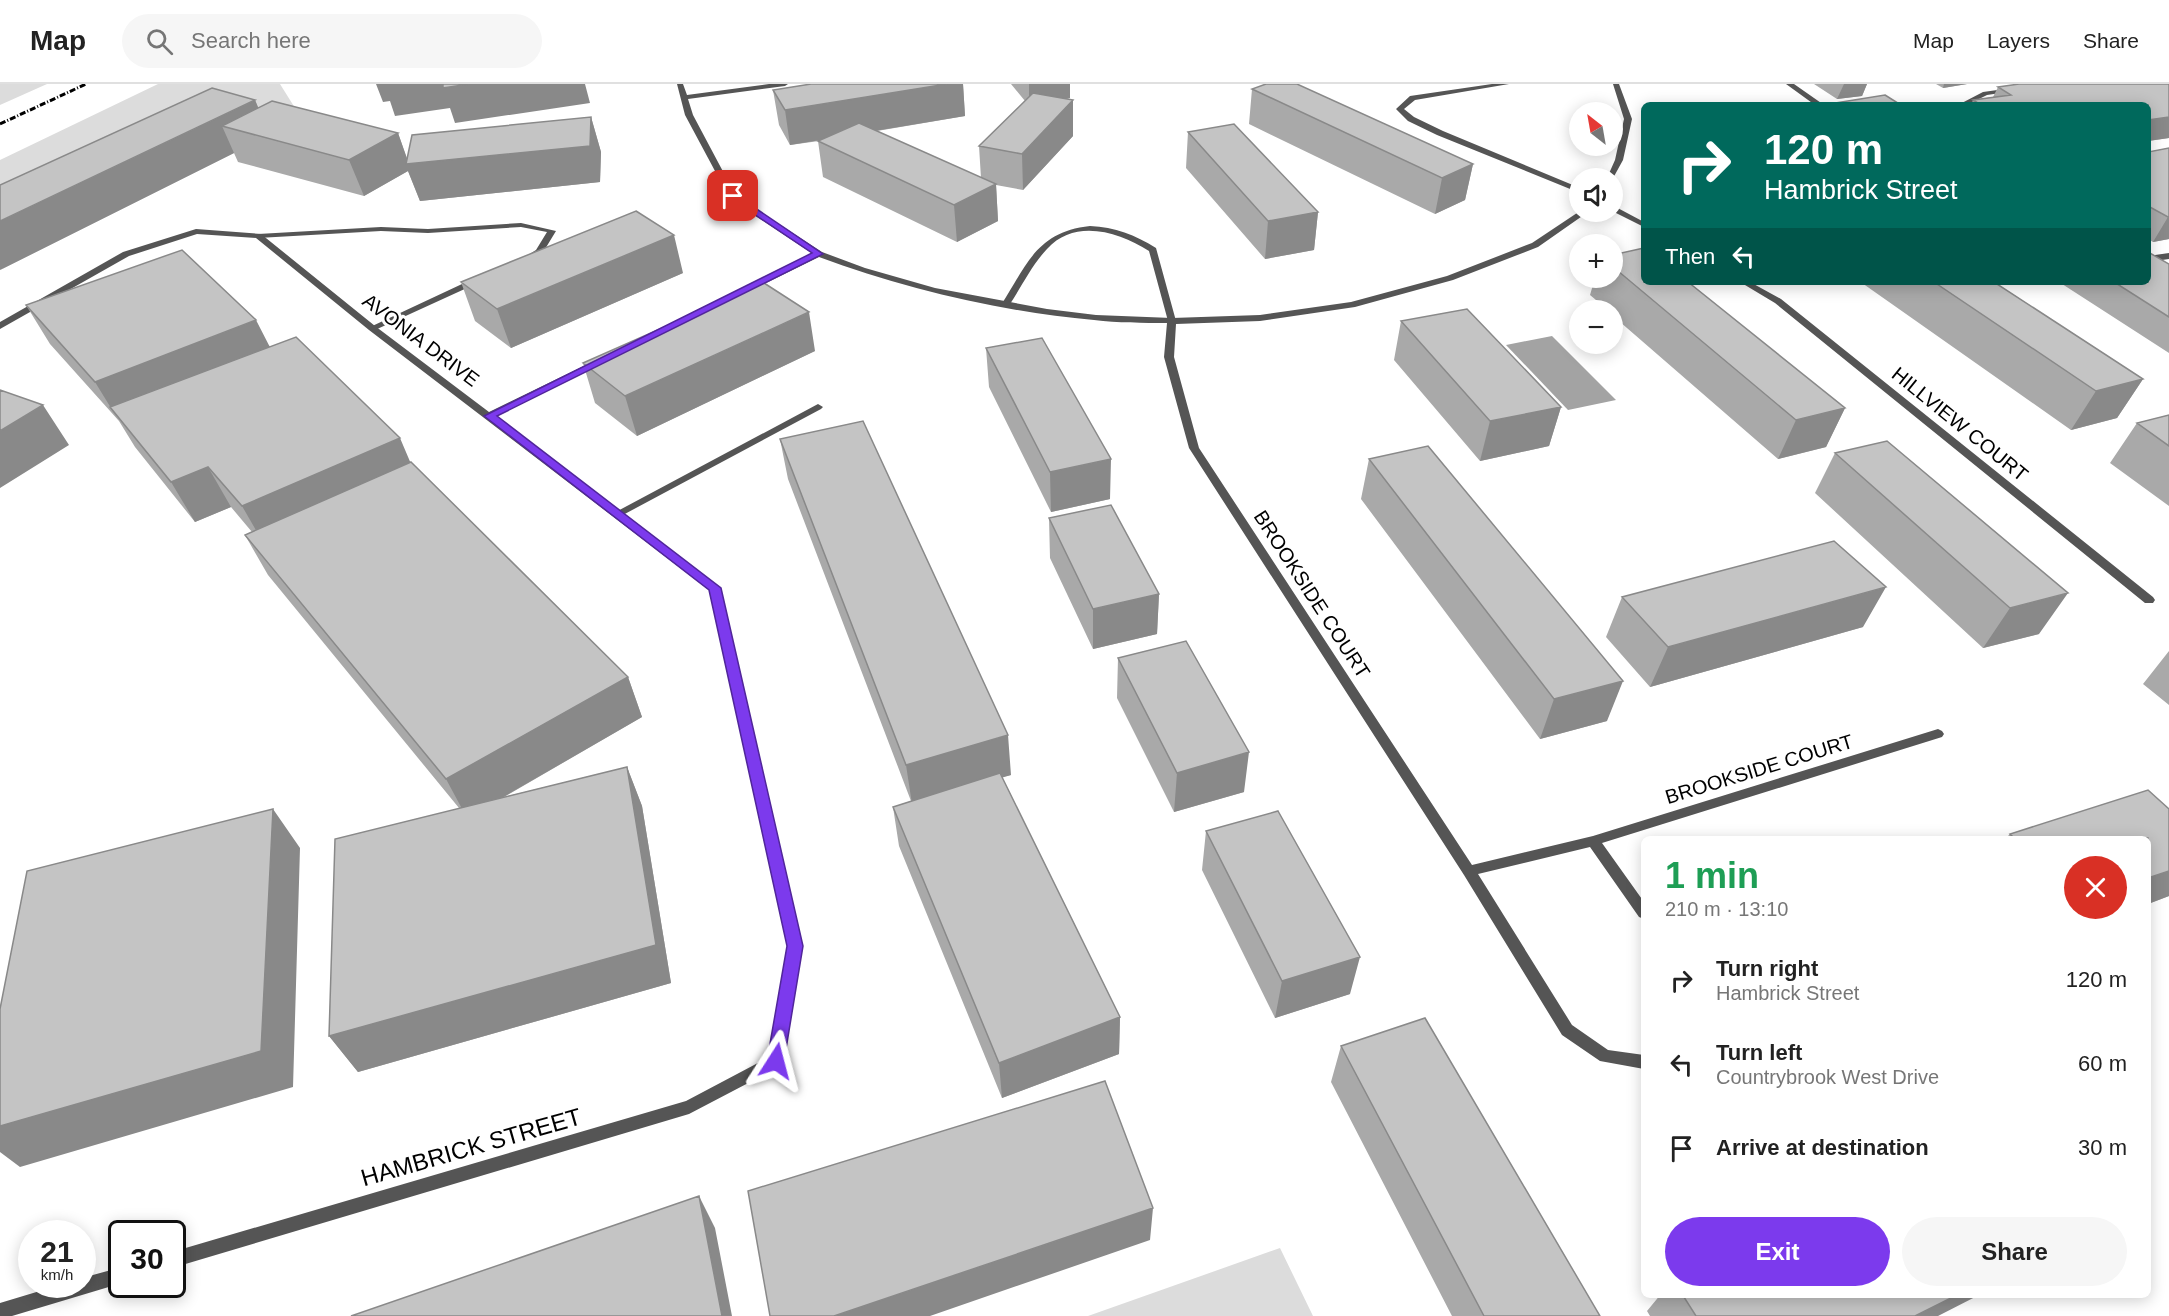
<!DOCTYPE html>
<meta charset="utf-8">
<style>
body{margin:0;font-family:Helvetica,sans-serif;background:#f6f6f6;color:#222;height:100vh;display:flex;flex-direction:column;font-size:22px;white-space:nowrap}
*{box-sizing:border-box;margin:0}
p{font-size:20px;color:#767676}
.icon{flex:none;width:33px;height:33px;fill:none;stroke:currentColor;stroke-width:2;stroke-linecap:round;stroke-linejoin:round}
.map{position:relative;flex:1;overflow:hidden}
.side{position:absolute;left:1641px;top:752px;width:510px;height:462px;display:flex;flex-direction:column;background:#fff;border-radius:9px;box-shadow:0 3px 15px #0003}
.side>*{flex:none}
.top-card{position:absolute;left:1641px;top:18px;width:510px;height:183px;border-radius:9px;box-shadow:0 3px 15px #0003;background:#00695c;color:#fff;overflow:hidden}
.needle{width:39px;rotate:329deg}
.fabs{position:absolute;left:1569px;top:18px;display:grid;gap:12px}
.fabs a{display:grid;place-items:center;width:54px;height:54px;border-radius:50%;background:#fff;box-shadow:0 3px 15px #0003;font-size:30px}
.speed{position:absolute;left:18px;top:1136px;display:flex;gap:12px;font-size:30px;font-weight:700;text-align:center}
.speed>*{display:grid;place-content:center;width:78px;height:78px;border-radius:50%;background:#fff;box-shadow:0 3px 15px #0003;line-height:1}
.speed small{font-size:15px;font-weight:400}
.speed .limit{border:3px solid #111;border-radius:9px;background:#fff;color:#111}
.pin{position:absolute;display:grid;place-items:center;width:51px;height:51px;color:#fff;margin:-26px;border-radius:12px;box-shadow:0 3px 9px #0006}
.me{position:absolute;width:66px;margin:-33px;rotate:9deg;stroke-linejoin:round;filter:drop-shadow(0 0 4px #0008)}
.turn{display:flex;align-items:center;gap:21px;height:126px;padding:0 24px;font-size:27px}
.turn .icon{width:78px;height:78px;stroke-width:2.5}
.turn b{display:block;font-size:42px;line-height:51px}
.then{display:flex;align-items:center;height:57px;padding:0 24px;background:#0003;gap:12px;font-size:22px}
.round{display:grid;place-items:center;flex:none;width:63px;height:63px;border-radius:32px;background:#f6f6f6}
.overview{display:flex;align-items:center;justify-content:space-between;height:102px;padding:0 24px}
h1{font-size:36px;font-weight:700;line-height:45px;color:#1e9e55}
.button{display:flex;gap:12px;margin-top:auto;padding:12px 24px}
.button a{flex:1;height:69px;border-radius:36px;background:#7c3aed;color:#fff;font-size:24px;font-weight:700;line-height:69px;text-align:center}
.button a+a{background:#f6f6f6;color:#222}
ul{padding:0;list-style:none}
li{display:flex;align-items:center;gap:18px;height:84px;padding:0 24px}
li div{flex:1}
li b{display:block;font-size:22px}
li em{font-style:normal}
header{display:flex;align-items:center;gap:36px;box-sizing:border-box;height:84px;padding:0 30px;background:#fff;border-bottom:2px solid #e0e0e0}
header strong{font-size:28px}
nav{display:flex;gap:33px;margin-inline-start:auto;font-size:21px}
.search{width:420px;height:54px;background:#f6f6f6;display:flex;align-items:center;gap:15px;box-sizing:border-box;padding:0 21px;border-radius:33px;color:#767676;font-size:22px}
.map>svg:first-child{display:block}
</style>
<header>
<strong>Map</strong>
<div class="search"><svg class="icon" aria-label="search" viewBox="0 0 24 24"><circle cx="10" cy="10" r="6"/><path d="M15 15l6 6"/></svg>Search here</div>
<nav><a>Map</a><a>Layers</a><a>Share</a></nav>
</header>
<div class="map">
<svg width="2169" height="1232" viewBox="0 0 2169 1232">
<rect width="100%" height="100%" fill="#fff"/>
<path fill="#dcdcdc" d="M 0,0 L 47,0 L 0,21 Z
M 158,0 L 280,0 L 300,32 L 0,133 L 0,76 Z
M 1280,1164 L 1313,1232 L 1088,1232 Z"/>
<path fill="#a3a3a3" d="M 1552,252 L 1616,316 L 1568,326 L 1506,261 Z"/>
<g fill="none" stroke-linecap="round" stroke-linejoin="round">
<path fill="#555" fill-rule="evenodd" d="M 1492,0 L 1509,0 L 1415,16 L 1404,25 L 1414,33 L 1443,47 L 1580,104 L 1580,109 L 1437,51 L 1408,37 L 1396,25 L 1410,12 Z
M 1786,0 L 1794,0 L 1824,21 L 1815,21 Z
M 2012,4 L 2016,6 L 2014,7 L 1987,11 L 1967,21 L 1958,21 L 1983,8 Z
M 521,139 L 556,147 L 542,170 L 532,175 L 525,173 L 536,166 L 547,148 L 521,143 L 428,149 L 381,147 L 258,154 L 254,152 L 258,150 L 381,143 L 428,145 Z
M 1090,142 C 1115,143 1135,151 1156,164 L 1176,237 L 1175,239 L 1169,239 L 1168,237 L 1149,167 C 1119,148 1075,134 1047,165 C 1031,182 1021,204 1008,223 L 1002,223 L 1001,221 C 1027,181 1036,148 1090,142 Z
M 2169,169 L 2169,175 L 2148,178 L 2148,172 Z
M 477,193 L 481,196 L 480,198 L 375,246 L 372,247 L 368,244 Z
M 818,320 L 823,323 L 821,325 L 621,432 L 613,432 L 612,430 Z"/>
<path fill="#555" fill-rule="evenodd" d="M 677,0 L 683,0 L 687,11 L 769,0 L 788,0 L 785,2 L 688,15 L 693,31 L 736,112 L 822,168 L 865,184 L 935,204 L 1047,225 L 1096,231 L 1172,234 L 1260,231 L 1351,218 L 1447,192 L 1532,159 L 1580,127 L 1588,128 L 1538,163 L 1453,196 L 1355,223 L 1260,237 L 1176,240 L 1174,273 L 1199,364 L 1472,781 L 1593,752 L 1938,645 L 1942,647 L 1944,650 L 1942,653 L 1602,759 L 1644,818 L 1644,835 L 1639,833 L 1590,763 L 1478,790 L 1572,941 L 1608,966 L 1644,971 L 1644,985 L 1600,977 L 1562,951 L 1464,791 L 1189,364 L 1164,273 L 1167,239 C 1143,239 1118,239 1094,236 C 1003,228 905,205 819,173 L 699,232 L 693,232 L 693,228 L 813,170 L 730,115 L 685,31 Z
M 1613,0 L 1619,0 L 1632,35 L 1623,76 L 1612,96 L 1607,94 L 1615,76 L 1624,35 Z
M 1612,121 L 1644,138 L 1644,143 L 1612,127 Z
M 196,145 L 261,150 L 375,242 L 489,328 L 596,276 L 602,276 L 602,280 L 495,332 L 720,504 L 802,862 L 781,982 L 689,1030 L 172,1184 L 172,1168 L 686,1017 L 769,973 L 788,862 L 709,506 L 369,246 L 256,154 L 197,150 L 129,172 L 0,245 L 0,238 L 123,168 Z
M 1740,198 L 1750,198 L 1781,215 L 2153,513 L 2155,516 L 2153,519 L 2145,519 L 1775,219 Z
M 122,1183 L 122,1199 L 12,1232 L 0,1232 L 0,1219 L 63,1200 L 82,1200 L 82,1194 Z"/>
<path stroke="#000" stroke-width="3" stroke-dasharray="6 2 1 2" stroke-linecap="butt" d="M 0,40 L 86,0"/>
</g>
<path fill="#a9a9a9" d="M 811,0 L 963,0 L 965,32 L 877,47 L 981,94 L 979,62 L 1025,17 L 1011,0 L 1070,0 L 1070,14 L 1066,15 L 1073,16 L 1073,52 L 1023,106 L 996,101 L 998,137 L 957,158 L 823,93 L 818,57 L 819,57 L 790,61 L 779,41 L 773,6 Z
M 1814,0 L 1867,0 L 1862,12 L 1837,15 Z
M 1936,0 L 1967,0 L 1943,4 Z
M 2019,0 L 2169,0 L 2169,54 L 2148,57 L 2148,21 L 1971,21 L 1973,16 L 1993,13 L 1998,3 Z
M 1252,5 L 1473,80 L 1465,116 L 1435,130 L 1249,40 Z
M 255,16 L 258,24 L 398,49 L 407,75 L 591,33 L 601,68 L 600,98 L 420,117 L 408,87 L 364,112 L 238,78 L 234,69 L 0,186 Z
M 1188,48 L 1318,128 L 1314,166 L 1265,175 L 1186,84 Z
M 2169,64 L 2169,155 L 2153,158 L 2148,155 L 2148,68 Z
M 1612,171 L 1845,324 L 1826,363 L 1778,375 L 1612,231 L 1612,226 L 1608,226 L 1590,211 L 1595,194 L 1612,194 Z
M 2169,180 L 2169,269 L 2059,198 L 2148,198 Z
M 683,189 L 511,264 L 475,237 L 461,198 Z
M 1862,198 L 1994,198 L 2143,295 L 2117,334 L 2071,346 L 1862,199 Z
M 26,221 L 270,262 L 410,378 L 628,593 L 642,633 L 504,713 L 627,683 L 642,722 L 671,899 L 358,988 L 329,952 L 459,724 L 268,491 L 245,451 L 252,448 L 231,423 L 195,438 L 135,363 L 119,337 L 50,260 Z
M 1401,237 L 1561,323 L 1549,362 L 1480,377 L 1394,276 Z
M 986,264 L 1110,415 L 1051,428 L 989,303 Z
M 815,267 L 637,352 L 595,319 L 583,279 Z
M 2169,331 L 2169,422 L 2110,379 L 2137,339 Z
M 780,355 L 1011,691 L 1002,693 L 1120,933 L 1119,970 L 1002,1014 L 899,762 L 893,723 L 911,717 L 788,395 Z
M 1835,369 L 2039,550 L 1983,564 L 1815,409 Z
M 1369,375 L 1607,637 L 1540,655 L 1361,415 Z
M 1049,434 L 1159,510 L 1157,550 L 1093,565 L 1050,474 Z
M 1622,513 L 1863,543 L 1650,603 L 1606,553 Z
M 2169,567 L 2169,621 L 2143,600 Z
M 1118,574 L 1244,708 L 1174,728 L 1117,614 Z
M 2169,725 L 2169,812 L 2148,820 L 2148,754 L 2006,754 L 2010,750 Z
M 1206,747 L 1350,910 L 1275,934 L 1202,786 Z
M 1341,962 L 1600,1232 L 1452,1232 L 1331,998 Z
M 1661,1210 L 1682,1210 L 1938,1232 L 1650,1232 L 1647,1227 Z"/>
<path fill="#898989" d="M 376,0 L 585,0 L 590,19 L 455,39 L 450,24 L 395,32 L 390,17 L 383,18 Z
M 947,0 L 963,0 L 965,32 L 790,61 L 785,26 Z
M 1029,0 L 1070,0 L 1070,14 L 1029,21 Z
M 1844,0 L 1867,0 L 1862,12 L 1837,15 Z
M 1944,0 L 1967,0 L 1943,4 Z
M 255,16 L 270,51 L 222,42 L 234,69 L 0,186 L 0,137 Z
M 1073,16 L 1073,52 L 1023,106 L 1022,70 Z
M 591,33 L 601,68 L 600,98 L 420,117 L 408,87 L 364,112 L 349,76 L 398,49 L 409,80 Z
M 2169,33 L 2169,54 L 2148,57 L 2148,36 Z
M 1473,80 L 1465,116 L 1435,130 L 1442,94 Z
M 996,100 L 998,137 L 957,158 L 954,121 Z
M 1318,128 L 1314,166 L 1265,175 L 1268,137 Z
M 2168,133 L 2169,133 L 2169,155 L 2153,158 Z
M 674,151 L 683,189 L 511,264 L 497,225 Z
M 809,228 L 815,267 L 637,352 L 625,312 Z
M 256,236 L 276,275 L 110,323 L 119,337 L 95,298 Z
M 2143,295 L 2117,334 L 2071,346 L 2096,307 Z
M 43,321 L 69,361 L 0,404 L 0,347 Z
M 1561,323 L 1549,362 L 1480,377 L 1490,337 Z
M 1845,324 L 1826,363 L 1778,375 L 1796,336 Z
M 400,354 L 417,394 L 265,462 L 242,422 Z
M 1111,375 L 1110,415 L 1051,428 L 1050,388 Z
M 208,383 L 231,423 L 195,438 L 171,398 Z
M 1886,503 L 1863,543 L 1650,603 L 1668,563 Z
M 2068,509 L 2039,550 L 1983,564 L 2010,524 Z
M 1159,510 L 1157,550 L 1093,565 L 1093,525 Z
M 628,593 L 642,633 L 467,734 L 446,695 Z
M 1623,597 L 1607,637 L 1540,655 L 1554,615 Z
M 1008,651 L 1011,691 L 912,720 L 906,681 Z
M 1249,668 L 1244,708 L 1174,728 L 1177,689 Z
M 627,683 L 642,722 L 671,899 L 358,988 L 329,952 Z
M 273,725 L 300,764 L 293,1003 L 20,1083 L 0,1068 L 0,1042 Z
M 2169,787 L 2169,812 L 2148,820 L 2148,794 Z
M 1360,873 L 1350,910 L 1275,934 L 1282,897 Z
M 1120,933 L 1119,970 L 1002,1014 L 999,979 Z
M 699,1112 L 715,1144 L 732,1232 L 722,1232 Z
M 1153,1124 L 1150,1156 L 930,1232 L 834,1232 Z
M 1959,1210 L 1981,1210 L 1938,1232 L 1915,1232 Z"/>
<path fill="#c4c4c4" stroke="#898989" stroke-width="1.5" d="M 443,0 L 469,0 L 443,4 Z
M 811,0 L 947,0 L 785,26 L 773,6 Z
M 1266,0 L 1297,0 L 1473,80 L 1442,94 L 1252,5 Z
M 2019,0 L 2169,0 L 2169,33 L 2148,36 L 2148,21 L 1981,21 L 1973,16 L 2011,11 L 1998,3 Z
M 212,4 L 255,16 L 0,137 L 0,101 Z
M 1033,9 L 1073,16 L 1022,70 L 979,62 Z
M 1885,11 L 1901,21 L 1830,21 L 1829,20 Z
M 272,17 L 398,49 L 349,76 L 222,42 Z
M 591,33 L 590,62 L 406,80 L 412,51 Z
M 859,39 L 996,100 L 954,121 L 818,57 Z
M 1234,40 L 1318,128 L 1268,137 L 1188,48 Z
M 2169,64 L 2169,133 L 2168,133 L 2148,122 L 2148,68 Z
M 636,127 L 674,151 L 497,225 L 461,198 Z
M 1644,164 L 1644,198 L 1688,198 L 1845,324 L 1796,336 L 1612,182 L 1612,171 Z
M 182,166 L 256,236 L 95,298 L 26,221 Z
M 2148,168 L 2169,180 L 2169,233 L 2114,198 L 2148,198 Z
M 1934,198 L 1994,198 L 2143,295 L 2096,307 Z
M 764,199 L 809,228 L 625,312 L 583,279 Z
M 1467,225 L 1561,323 L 1490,337 L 1401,237 Z
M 296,253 L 400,354 L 242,422 L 208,383 L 171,398 L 110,323 Z
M 1042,254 L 1111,375 L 1050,388 L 986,264 Z
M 0,306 L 43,321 L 0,347 Z
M 2169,331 L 2169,362 L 2137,339 Z
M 863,337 L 1008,651 L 906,681 L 780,355 Z
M 1887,357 L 2068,509 L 2010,524 L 1835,369 Z
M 1428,362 L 1623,597 L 1554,615 L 1369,375 Z
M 411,378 L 628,593 L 446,695 L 245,451 Z
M 1111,421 L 1159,510 L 1093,525 L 1049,434 Z
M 1834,457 L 1886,503 L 1668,563 L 1622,513 Z
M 1186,557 L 1249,668 L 1177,689 L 1118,574 Z
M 627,683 L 656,861 L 329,952 L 335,755 Z
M 1000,689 L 1120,933 L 999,979 L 893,723 Z
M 2148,706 L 2169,725 L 2169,787 L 2148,794 L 2148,754 L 2014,754 L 2010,750 Z
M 273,725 L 261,967 L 0,1042 L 0,925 L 27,787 Z
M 1278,727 L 1360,873 L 1282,897 L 1206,747 Z
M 1425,934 L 1600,1232 L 1484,1232 L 1341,962 Z
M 1105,997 L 1153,1124 L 834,1232 L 770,1232 L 748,1107 Z
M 699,1112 L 722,1232 L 351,1232 Z
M 1682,1210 L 1959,1210 L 1915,1232 L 1696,1232 Z"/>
<path fill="#7c3aed" stroke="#51269a" stroke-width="1.5" d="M 730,111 L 736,111 L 823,170 L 497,332 L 721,504 L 803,862 L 784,977 L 782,983 L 776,985 L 770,983 L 767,977 L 787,862 L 709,506 L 484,332 L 812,169 L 730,114 Z"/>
<g text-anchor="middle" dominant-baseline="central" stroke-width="6" stroke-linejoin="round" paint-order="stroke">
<g font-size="20" fill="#000" stroke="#fff">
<text transform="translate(421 256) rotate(37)">AVONIA DRIVE</text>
<text transform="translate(1960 340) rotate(39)">HILLVIEW COURT</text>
<text transform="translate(1312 510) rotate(57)">BROOKSIDE COURT</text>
<text transform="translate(1759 685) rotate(-17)">BROOKSIDE COURT</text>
</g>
<g font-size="24" fill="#000" stroke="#fff">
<text transform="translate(471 1063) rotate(-16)">HAMBRICK STREET</text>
</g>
</g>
</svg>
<div class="fabs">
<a><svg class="needle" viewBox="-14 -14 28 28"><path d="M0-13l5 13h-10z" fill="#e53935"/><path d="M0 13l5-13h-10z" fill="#767676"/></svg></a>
<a><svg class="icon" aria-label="sound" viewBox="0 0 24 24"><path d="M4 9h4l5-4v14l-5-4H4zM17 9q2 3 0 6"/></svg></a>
<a>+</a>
<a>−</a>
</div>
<div class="speed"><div>21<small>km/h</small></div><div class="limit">30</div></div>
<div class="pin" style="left:733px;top:112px;background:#d93025"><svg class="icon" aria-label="arrive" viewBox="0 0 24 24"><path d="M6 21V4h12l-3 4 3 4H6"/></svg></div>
<svg class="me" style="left:776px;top:977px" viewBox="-20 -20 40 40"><path d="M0-17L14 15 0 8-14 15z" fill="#7c3aed" stroke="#fff" stroke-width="4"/></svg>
<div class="top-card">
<div class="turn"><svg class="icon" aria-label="right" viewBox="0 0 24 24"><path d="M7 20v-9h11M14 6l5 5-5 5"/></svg><div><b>120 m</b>Hambrick Street</div></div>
<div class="then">Then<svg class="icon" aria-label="left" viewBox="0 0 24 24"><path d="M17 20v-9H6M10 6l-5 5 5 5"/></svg></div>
</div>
<section class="side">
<div class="overview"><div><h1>1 min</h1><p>210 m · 13:10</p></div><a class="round" style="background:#d93025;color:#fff"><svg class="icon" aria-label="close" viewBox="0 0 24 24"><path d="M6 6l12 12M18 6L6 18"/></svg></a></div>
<ul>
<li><svg class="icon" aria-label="right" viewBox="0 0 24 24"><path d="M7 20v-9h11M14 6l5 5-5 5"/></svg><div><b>Turn right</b><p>Hambrick Street</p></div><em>120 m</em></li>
<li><svg class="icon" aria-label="left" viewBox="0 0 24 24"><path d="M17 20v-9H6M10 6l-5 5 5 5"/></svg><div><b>Turn left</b><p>Countrybrook West Drive</p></div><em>60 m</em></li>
<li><svg class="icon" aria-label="arrive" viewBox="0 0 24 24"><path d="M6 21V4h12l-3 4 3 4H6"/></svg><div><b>Arrive at destination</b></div><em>30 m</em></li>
</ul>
<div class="button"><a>Exit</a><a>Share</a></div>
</section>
</div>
